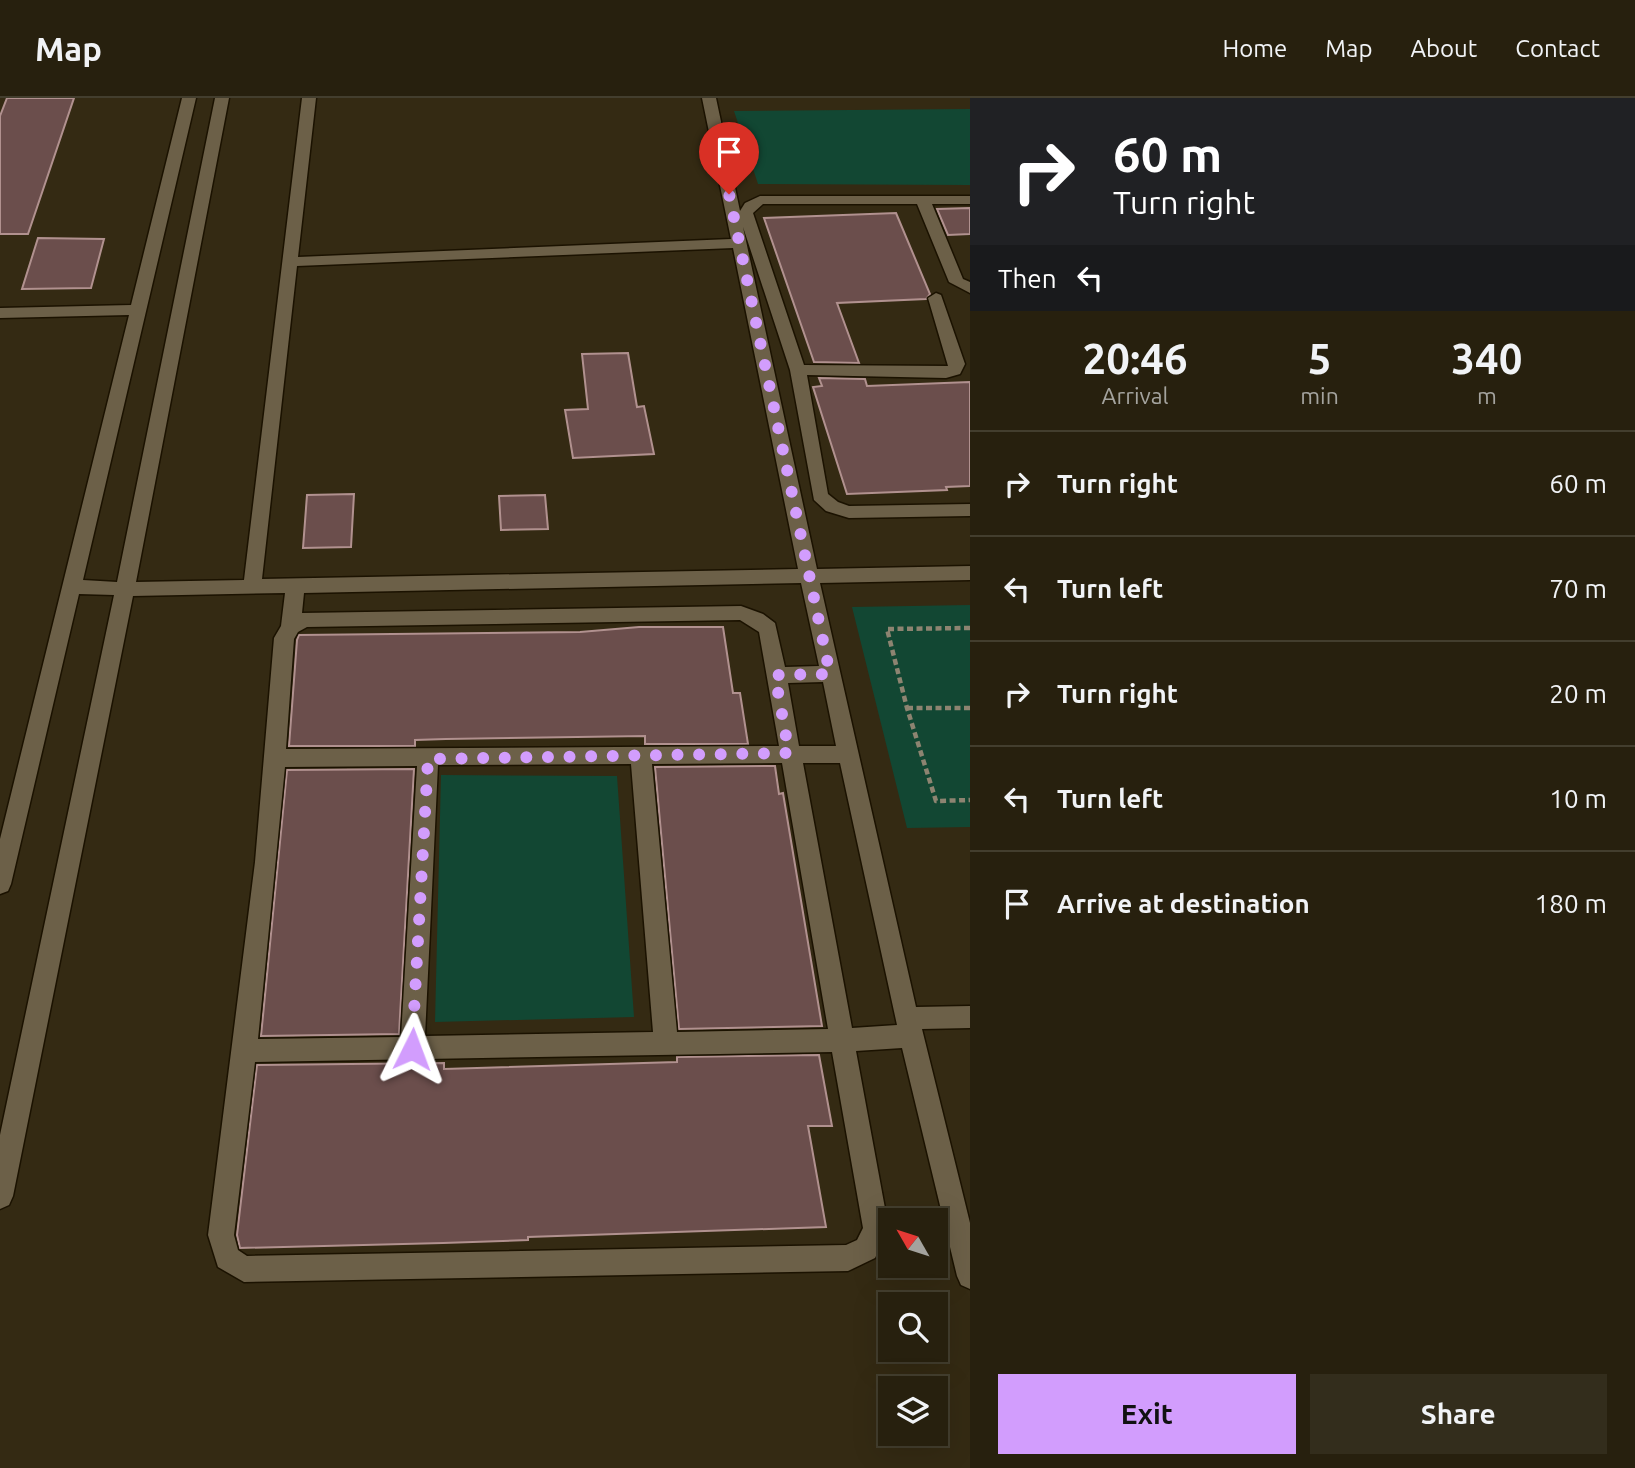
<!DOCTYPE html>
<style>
body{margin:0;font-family:Ubuntu,sans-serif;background:#332d1c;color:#f1f3f6;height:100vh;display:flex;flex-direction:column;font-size:26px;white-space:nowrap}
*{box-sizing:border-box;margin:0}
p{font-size:23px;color:#a4a39e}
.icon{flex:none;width:38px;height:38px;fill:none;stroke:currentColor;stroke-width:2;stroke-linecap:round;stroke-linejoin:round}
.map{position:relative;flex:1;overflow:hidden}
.sheet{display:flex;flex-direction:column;background:#27200e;width:665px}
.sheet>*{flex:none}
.guide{background:#202124;color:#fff;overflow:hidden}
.needle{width:46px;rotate:309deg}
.tools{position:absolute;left:878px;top:1110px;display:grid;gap:14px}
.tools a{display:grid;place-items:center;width:70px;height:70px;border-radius:0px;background:#27200e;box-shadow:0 7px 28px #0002,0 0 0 2px #433e2e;font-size:35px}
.pin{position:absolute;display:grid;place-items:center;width:60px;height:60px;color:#fff;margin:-72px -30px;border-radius:50% 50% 50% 0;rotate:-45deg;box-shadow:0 0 7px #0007}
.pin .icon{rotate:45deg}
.me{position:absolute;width:77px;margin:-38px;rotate:3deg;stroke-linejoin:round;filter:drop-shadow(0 0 5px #0008)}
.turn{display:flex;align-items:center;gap:24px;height:147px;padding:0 28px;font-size:32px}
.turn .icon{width:91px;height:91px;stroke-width:2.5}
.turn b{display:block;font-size:49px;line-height:60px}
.then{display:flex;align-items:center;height:66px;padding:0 28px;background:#0003;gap:14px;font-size:26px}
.eta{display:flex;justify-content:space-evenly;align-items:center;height:119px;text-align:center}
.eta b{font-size:42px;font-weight:700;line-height:49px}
.cta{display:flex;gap:14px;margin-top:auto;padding:14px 28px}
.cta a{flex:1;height:80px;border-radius:0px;background:#d29dfd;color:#111;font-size:28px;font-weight:700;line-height:80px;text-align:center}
.cta a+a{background:#332d1c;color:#f1f3f6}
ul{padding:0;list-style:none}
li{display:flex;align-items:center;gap:21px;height:105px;padding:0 28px;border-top:2px solid #433e2e}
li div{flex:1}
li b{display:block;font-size:26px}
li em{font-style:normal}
header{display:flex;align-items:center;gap:42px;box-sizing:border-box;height:98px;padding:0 35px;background:#27200e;border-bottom:2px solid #433e2e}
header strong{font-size:33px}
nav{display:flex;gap:38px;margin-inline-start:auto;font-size:24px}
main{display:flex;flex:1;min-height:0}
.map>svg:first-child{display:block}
</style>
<header>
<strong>Map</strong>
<nav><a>Home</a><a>Map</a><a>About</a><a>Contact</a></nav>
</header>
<main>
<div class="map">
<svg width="970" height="1370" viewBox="0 0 970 1370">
<rect width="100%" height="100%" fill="#342a13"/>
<path fill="#124733" d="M 970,11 L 970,87 L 758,86 L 734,13 Z
M 970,507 L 970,729 L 907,730 L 852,509 Z
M 441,677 L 617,678 L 634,919 L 435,924 Z"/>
<path fill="#6b4e4c" stroke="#b1918f" stroke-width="2" d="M 7,0 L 74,0 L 28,136 L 0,136 L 0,18 Z
M 970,110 L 970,136 L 948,137 L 937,111 Z
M 896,115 L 930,196 L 926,201 L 837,205 L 859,265 L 814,264 L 764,120 Z
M 38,140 L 104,141 L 91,190 L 22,191 Z
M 628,255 L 637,309 L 644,308 L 654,356 L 573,360 L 565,312 L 588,311 L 582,256 Z
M 819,280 L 865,281 L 867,288 L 970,284 L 970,388 L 946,389 L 947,392 L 847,396 L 813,289 L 822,288 Z
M 354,396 L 351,449 L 303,450 L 307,397 Z
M 545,397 L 548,431 L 501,432 L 499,398 Z
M 639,529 L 723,529 L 733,595 L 740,595 L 748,646 L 645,646 L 645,638 L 446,641 L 415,642 L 415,648 L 289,648 L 297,542 L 299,537 L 580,534 Z
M 775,668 L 779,696 L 783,695 L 822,928 L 679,931 L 655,669 Z
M 414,671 L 399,936 L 261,938 L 287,672 Z
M 819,957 L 832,1028 L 808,1028 L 826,1129 L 528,1139 L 528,1142 L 443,1145 L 240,1150 L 237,1137 L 257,967 L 444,965 L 444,971 L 677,964 L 677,959 Z"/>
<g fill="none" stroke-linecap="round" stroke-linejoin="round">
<defs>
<path id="minor" d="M 182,0 L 196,0 L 83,482 L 117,484 L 215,0 L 229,0 L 136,484 L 244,482 L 302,0 L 316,0 L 298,159 L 731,141 L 702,0 L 716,0 L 740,113 L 745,105 L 760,98 L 970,98 L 970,106 L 932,106 L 963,181 L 970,184 L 970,195 L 949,184 L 917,106 L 763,106 L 753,115 L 804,267 L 948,268 L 928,200 L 936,195 L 941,197 L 965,266 L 960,276 L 946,280 L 807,277 L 828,396 L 838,404 L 849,408 L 970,406 L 970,418 L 849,420 L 826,413 L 814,402 L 790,272 L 743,129 L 817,471 L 970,468 L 970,482 L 820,485 L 916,909 L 970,908 L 970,930 L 922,931 L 970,1125 L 970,1191 L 961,1187 L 957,1178 L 902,950 L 856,953 L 889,1132 L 875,1160 L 848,1173 L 244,1184 L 218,1169 L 208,1137 L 255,764 L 274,540 L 281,528 L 285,495 L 133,498 L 13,1098 L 9,1107 L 0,1111 L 0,1037 L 114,497 L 79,496 L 11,786 L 8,793 L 0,796 L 0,741 L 129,217 L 0,220 L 0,210 L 131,207 ZM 733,150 L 798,471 L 262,481 L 297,168 ZM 801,485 L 819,568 L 785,569 L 775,525 L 763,516 L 741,508 L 302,515 L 304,495 ZM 740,522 L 759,534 L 779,648 L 286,651 L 294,541 L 298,534 L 307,529 ZM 823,584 L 836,648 L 799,648 L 788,585 ZM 782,665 L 828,931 L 677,934 L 652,666 ZM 803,665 L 840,665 L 897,927 L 852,930 ZM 631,666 L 653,934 L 425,938 L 438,667 ZM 417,668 L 401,939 L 258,941 L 285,669 ZM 832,954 L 863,1130 L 857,1142 L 846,1147 L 247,1158 L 238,1152 L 234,1137 L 255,964 Z"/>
</defs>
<use href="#minor" stroke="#1b1200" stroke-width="3"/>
<path stroke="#8d8471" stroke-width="4.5" stroke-dasharray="6 3.5" stroke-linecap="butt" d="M 970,530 L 887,531 L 907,610 L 936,703 L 970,702
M 907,610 L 970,610"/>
<use href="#minor" fill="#6c6048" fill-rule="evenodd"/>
</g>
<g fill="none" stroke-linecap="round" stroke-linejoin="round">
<path stroke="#d29dfd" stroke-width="12" stroke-dasharray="0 21.6" d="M 412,951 L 428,661 L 789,655 L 775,577 L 830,576 L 729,96"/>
</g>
</svg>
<div class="tools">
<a><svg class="needle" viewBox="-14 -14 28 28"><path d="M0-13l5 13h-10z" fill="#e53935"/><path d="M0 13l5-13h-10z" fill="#a4a39e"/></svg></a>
<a><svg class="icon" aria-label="search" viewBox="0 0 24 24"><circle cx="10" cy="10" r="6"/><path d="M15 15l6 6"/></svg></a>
<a><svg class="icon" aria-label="layers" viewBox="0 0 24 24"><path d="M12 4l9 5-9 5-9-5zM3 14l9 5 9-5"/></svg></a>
</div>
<div class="pin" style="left:729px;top:96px;background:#d93025"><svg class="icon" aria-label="arrive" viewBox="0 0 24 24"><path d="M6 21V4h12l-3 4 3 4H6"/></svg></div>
<svg class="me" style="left:412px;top:951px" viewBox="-20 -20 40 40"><path d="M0-17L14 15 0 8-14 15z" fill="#d29dfd" stroke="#fff" stroke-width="4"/></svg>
</div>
<section class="sheet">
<div class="guide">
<div class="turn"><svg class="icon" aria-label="right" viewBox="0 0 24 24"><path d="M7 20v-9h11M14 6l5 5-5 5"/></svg><div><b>60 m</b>Turn right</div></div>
<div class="then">Then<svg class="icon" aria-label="left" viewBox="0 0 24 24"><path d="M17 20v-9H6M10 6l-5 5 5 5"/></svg></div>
</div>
<div class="eta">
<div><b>20:46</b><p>Arrival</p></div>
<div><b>5</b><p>min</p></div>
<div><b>340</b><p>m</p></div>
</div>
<ul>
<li><svg class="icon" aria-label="right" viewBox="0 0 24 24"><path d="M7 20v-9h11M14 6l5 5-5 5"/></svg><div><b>Turn right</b></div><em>60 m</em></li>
<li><svg class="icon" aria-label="left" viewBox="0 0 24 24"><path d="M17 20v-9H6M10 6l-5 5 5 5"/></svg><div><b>Turn left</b></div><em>70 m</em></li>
<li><svg class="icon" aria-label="right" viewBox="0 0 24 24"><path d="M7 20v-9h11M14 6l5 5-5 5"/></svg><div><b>Turn right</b></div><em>20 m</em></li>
<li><svg class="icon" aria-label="left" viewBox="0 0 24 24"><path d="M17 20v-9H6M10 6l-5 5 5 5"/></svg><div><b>Turn left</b></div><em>10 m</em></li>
<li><svg class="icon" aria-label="arrive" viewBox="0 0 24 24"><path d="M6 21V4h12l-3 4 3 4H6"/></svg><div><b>Arrive at destination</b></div><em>180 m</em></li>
</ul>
<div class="cta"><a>Exit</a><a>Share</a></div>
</section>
</main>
